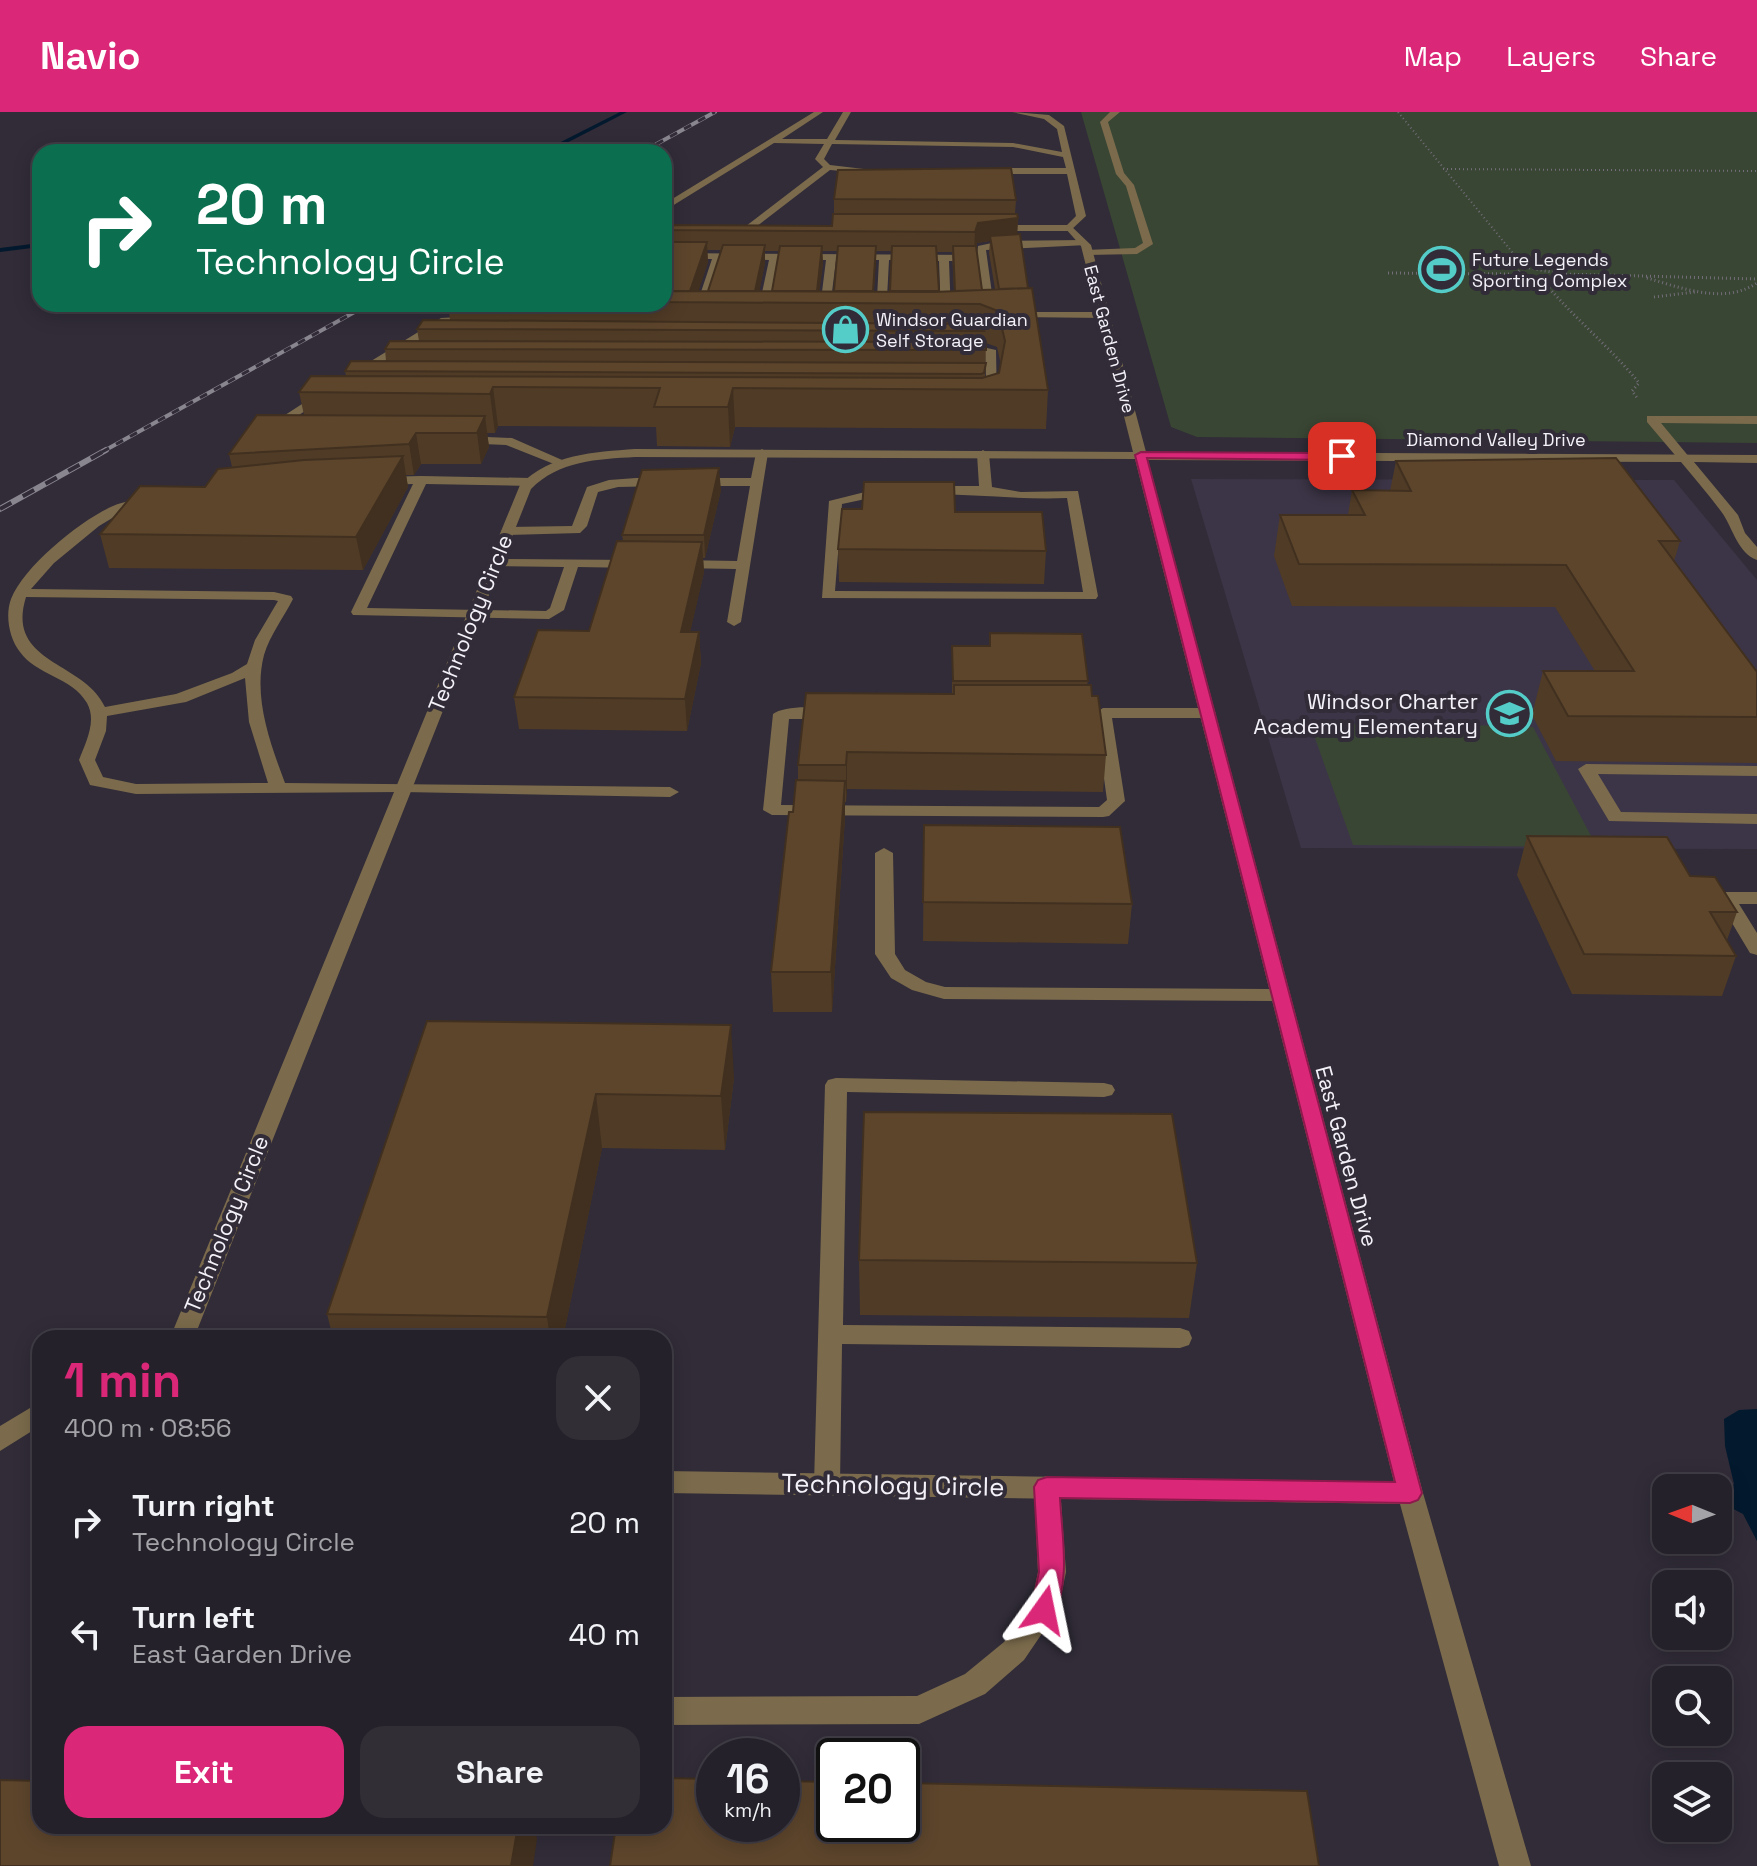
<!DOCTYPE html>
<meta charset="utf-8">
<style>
body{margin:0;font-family:"Space Grotesk",sans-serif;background:#312e36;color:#f1f3f6;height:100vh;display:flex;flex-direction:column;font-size:30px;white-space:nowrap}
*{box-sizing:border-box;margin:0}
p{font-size:26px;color:#a3a3a8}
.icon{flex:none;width:44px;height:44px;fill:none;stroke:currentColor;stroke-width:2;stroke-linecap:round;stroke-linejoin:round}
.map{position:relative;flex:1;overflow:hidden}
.side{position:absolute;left:32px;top:1218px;width:640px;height:504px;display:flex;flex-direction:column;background:#25212a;border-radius:24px;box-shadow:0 4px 20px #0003,0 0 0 2px #423e47}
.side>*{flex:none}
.guide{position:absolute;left:32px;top:32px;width:640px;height:168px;border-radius:24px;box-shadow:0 4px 20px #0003,0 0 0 2px #423e47;background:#0b6e4f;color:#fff;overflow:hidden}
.needle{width:52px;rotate:271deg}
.tools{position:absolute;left:1652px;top:1362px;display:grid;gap:16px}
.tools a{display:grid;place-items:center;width:80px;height:80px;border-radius:16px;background:#25212a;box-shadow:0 4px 20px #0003,0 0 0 2px #423e47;font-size:40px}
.speed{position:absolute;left:696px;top:1626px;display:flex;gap:16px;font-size:40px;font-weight:700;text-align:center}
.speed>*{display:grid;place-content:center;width:104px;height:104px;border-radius:50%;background:#25212a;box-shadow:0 4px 20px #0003,0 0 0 2px #423e47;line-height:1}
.speed small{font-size:20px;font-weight:400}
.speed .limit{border:4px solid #111;border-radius:12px;background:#fff;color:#111}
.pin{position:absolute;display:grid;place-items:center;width:68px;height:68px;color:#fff;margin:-34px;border-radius:16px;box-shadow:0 4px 12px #0006}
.me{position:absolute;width:88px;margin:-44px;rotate:12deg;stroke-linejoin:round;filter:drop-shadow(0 0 6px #0008)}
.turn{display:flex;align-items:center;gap:28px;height:168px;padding:0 32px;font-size:36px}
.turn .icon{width:104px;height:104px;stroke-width:2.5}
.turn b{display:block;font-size:56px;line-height:68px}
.round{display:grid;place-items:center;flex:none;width:84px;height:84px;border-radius:24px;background:#312e36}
.summary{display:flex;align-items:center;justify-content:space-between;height:136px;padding:0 32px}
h1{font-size:48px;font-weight:700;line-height:60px;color:#db2777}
.action{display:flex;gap:16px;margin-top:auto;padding:16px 32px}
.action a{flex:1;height:92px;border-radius:24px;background:#db2777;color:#fff;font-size:32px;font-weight:700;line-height:92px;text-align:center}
.action a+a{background:#312e36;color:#f1f3f6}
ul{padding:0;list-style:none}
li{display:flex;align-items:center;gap:24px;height:112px;padding:0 32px}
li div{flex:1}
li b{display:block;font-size:30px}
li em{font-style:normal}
header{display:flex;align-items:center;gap:48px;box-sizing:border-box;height:112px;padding:0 40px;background:#db2777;color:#fff}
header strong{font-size:38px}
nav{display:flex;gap:44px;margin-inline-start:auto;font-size:28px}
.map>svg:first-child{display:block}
</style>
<header>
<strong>Navio</strong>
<nav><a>Map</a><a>Layers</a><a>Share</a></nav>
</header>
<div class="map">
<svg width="1757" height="1754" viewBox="0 0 1757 1754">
<rect width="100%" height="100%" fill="#312c38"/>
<path fill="#3c3547" d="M 1191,367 L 1674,368 L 1757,468 L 1757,737 L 1301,736 Z"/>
<path fill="#3a4634" d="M 1081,0 L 1757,0 L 1757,331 L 1197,325 L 1171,315 Z
M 1374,610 L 1533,615 L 1597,735 L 1353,733 L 1310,612 L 1327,615 Z"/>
<path fill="#03192e" d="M 1757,1297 L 1757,1429 L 1743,1402 L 1720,1390 L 1734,1372 L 1725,1334 L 1724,1307 L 1739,1298 Z"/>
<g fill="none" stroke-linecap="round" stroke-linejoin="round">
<path fill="#03192e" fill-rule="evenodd" d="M 620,0 L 627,0 L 549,40 L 541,40 Z
M 40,131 L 40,135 L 0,140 L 0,136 Z"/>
<path stroke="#726d78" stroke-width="2" stroke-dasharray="1 3" stroke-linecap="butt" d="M 1398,0 L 1521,151
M 1443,57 L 1757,59"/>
<path stroke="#726d78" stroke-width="3" stroke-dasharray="1 3" stroke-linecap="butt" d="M 1520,149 L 1525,155
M 1525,155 L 1562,162 L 1544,170 L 1515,162 Z
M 1388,161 L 1515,162
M 1562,162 L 1757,167
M 1647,166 C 1682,176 1724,193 1757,171
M 1544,170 C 1574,206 1610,235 1639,271 L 1632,279 L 1638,287
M 1654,185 L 1695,180"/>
<path fill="#7b6b4c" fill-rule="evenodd" d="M 814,0 L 823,0 L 782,27 L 827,27 L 843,0 L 851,0 L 835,28 L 1013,31 L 1062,40 L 1057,17 L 1044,7 L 1012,0 L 1049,3 L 1064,14 L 1086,104 L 1070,119 L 990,119 L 985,116 L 990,113 L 1067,113 L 1076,104 L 1067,62 L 985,62 L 981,59 L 985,56 L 1066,56 L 1063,45 L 1013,35 L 832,32 L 824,47 L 830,53 L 881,59 L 877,62 L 830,58 L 752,118 L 746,118 L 746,114 L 823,55 L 815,47 L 824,32 L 774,31 L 664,99 L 664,92 Z
M 1110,0 L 1120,0 L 1108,10 L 1124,61 L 1134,73 L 1153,132 L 1137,142 L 1088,143 L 1085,138 L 1135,136 L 1143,131 L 1126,74 L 1116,62 L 1100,10 Z
M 1084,128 L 1087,133 L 986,138 L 995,203 L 990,206 L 985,203 L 978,149 L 949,149 L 951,204 L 946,207 L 941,204 L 939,149 L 889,148 L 886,205 L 881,208 L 876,205 L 879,148 L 836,148 L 829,204 L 824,207 L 819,204 L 826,148 L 778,148 L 767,204 L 762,207 L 757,204 L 769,148 L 722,147 L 703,204 L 698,207 L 693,204 L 712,147 L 664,147 L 664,141 L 977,143 L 978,134 L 1001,129 Z
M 1008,200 L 1105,200 L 1110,203 L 1105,206 L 1004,205 L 1004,201 Z
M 477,204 L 482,207 L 481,209 L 447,211 L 360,264 L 350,262 L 441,206 Z
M 960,230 L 996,238 L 997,293 L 987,290 L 985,240 L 956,235 L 956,231 Z
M 322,279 L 332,281 L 272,321 L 262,318 Z
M 1647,304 L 1757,304 L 1757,312 L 1661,311 L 1690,346 L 1684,350 L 1680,349 L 1647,310 Z
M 464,324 L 512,326 L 569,351 L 559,354 L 506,333 L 460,331 L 458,328 Z
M 762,337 L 768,341 L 741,510 L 734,514 L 727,510 L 736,457 L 679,456 L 672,452 L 679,448 L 737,449 L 750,374 L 695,374 L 689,370 L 695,366 L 751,366 L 756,341 Z
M 983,338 L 989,342 L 992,375 L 1021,380 L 1078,379 L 1098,484 L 1096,487 L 822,486 L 829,389 L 889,374 L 896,378 L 894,381 L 842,392 L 835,479 L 1083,480 L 1067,386 C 1021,388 976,382 929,382 L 922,378 L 929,374 L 979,374 L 977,342 Z
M 421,364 L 530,366 L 536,370 L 530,374 L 426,372 L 367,496 L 546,499 L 550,496 L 564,455 L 496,454 L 489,450 L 491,447 L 635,448 L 642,452 L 635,456 L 578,455 L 564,498 L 549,507 L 353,503 L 351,500 L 413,372 L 380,373 L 374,369 L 380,365 Z
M 636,366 L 663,366 L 669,370 L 663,374 L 618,375 L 598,380 L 587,414 L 580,421 L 508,423 L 501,419 L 508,415 L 572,414 L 587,375 L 609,368 Z
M 149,386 L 156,390 L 154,393 L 124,399 L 99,414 L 54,451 L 31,477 L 274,480 L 291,484 L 293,487 C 284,505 270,523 264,543 C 253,585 270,631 285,671 L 670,675 L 679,680 L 670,685 L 403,680 L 136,682 L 90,673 L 79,648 C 86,630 97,609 87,591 C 72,565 36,563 20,540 C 9,526 5,503 11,487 C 24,454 81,408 113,394 C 124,389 137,388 149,386 ZM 26,485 L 274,488 L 278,489 L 255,528 L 247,552 L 232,561 L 176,582 L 105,595 C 84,549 5,552 26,485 ZM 245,566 L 249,610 L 268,671 L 136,672 L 103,665 L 95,648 L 106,619 L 107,604 L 186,590 Z
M 1103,596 L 1208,596 L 1216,601 L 1208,606 L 1112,606 L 1125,689 L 1109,704 L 1103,705 L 772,703 L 763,698 L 773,602 C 784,593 827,593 838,602 L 830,607 L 789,607 L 781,693 L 1099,695 L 1107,688 L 1095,601 Z
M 1586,652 L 1757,654 L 1757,664 L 1598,662 L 1621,700 L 1757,702 L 1757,712 L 1609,709 L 1578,657 Z
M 884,736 L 893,741 L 895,842 L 905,858 L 926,870 L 945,875 L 1280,877 L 1290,883 L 1280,889 L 944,887 L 912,878 L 891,866 L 875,842 L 875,741 Z
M 1726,780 L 1757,780 L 1757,792 L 1739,792 L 1757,821 L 1757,843 L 1750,841 L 1717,786 Z
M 836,966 L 1104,971 L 1112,973 L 1115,978 L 1112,983 L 1104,985 L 847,980 L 843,1213 L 1180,1216 L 1189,1219 L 1192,1226 L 1189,1233 L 1180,1236 L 842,1232 L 840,1372 L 837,1380 L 827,1383 L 817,1380 L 814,1372 L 825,973 L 828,968 Z
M 40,1290 L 40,1314 L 0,1339 L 0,1314 Z
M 1047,1364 L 1057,1367 L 1060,1375 L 1066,1460 L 1058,1498 L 1024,1548 L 985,1582 L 919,1612 L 664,1613 L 664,1585 L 917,1584 L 965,1562 L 1004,1530 L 1031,1493 L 1038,1460 L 1034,1375 L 1037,1367 Z"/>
<path fill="#7b6b4c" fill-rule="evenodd" d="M 1070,113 L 1091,133 L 1146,340 L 1757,343 L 1757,351 L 1694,350 L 1738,403 L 1745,421 L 1757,435 L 1757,448 C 1738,441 1733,417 1723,402 C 1710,384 1695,367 1681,350 L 1148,348 L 1423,1381 L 1531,1754 L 1499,1754 L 1400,1392 L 664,1381 L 664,1359 L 1394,1370 L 1135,347 L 635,345 C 598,347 558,349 531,377 L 194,1226 L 170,1226 L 520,373 C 550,342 594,340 635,337 L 1133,340 L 1081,134 L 1065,116 Z"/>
<defs>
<path id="rail-far1" d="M 642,40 L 715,0
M 102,340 L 369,192"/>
<path id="rail" d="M 0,397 L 106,338"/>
</defs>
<use href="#rail-far1" stroke="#8a8690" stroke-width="4"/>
<use href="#rail" stroke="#8a8690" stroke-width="6"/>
<use href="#rail-far1" stroke="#312c38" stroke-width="3" stroke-dasharray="8" stroke-linecap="butt"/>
<use href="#rail" stroke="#312c38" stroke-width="4" stroke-dasharray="13" stroke-linecap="butt"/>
</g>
<path fill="#503b26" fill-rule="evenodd" d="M 834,87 L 1016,88 L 1015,102 L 1018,106 L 1017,122 L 1048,278 L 1046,317 L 735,315 L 730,335 L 657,334 L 656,315 L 498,314 L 495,321 L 487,321 L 489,335 L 481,352 L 421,352 L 414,363 L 406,363 L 408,375 L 363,458 L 109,456 L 100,422 L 205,375 L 232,355 L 229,342 L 304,303 L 299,280 L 346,264 L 345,259 L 386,249 L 385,237 L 419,229 L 417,217 L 450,208 L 448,192 L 664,192 L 664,113 L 832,114 L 834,102 ZM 990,129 L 989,141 L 995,177 L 982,178 L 976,135 L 977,131 ZM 707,138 L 721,138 L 708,179 L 698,179 L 708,150 ZM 765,139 L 779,139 L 772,179 L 759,179 L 765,151 ZM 822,139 L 838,139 L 834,179 L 819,179 L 823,151 ZM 876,139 L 892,139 L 889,179 L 874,179 ZM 937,140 L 952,140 L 954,179 L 939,179 ZM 986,231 L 997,235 L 1001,253 L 999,261 L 985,265 Z
M 1396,349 L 1680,429 L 1674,449 L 1757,560 L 1757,651 L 1556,649 L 1532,603 L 1543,559 L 1595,559 L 1555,495 L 1292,494 L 1274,444 L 1280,403 L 1348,403 L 1352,378 L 1390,379 Z
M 721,378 L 705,446 L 703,446 L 704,460 L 690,520 L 699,520 L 701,551 L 687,619 L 519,617 L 514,585 L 589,519 L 623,429 L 622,423 Z
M 955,400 L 1046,439 L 1044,472 L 839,470 L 838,437 Z
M 990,521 L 1088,569 L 1087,573 L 1092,584 L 1106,643 L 1103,680 L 847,677 L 846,690 L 845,690 L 845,706 L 832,900 L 773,900 L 771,860 L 793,700 L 798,668 L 798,653 L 952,582 L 952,534 L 990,534 Z
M 924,713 L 1132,792 L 1128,832 L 923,829 Z
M 1527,724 L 1737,800 L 1727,828 L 1736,844 L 1722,884 L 1572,882 L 1517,763 Z
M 427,909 L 734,966 L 725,1038 L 602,1036 L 563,1226 L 333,1226 L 327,1202 Z
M 859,1148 L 1197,1151 L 1189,1206 L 860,1203 Z"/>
<path fill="#41301f" d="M 1018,106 L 1017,126 L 990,124 L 990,129 L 977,131 L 974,140 L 975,120 L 978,111 Z
M 707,130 L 708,150 L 695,190 L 689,180 Z
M 765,133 L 765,151 L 757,191 L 754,184 Z
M 822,134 L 823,151 L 818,191 L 816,184 Z
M 876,134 L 876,151 L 872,191 Z
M 493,275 L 498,314 L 495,321 L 490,282 Z
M 733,276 L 735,315 L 730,335 L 728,295 Z
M 485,304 L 489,335 L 481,352 L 477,321 Z
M 416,321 L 421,352 L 414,363 L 409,332 Z
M 403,344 L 408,375 L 363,458 L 356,425 Z
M 719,356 L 721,378 L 705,446 L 704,423 Z
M 702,430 L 704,460 L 683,551 L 681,520 Z
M 699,520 L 701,551 L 687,619 L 685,587 Z
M 847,640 L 847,677 L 846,690 L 846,653 Z
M 845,669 L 845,706 L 832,900 L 831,860 Z
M 731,913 L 734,966 L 725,1038 L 721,984 Z
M 596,982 L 602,1036 L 563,1226 L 550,1226 L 547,1205 Z
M 518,1714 L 534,1714 L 537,1727 L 533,1754 L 511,1754 Z"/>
<path fill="#5d452c" stroke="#41301f" stroke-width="2" d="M 1011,56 L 1016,88 L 834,87 L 838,58 Z
M 833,102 L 1017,102 L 1018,106 L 978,111 L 975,120 L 664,118 L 664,113 L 832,114 Z
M 1020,122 L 1028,176 L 999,177 L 990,124 Z
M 664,130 L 707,130 L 690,179 L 664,179 Z
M 723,133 L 765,133 L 755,179 L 708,179 Z
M 780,134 L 822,134 L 817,179 L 772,179 Z
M 838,134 L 876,134 L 873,179 L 834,179 Z
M 892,134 L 936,134 L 939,179 L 890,179 Z
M 953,134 L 976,134 L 982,178 L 955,179 Z
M 1032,176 L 1048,278 L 733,276 L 728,295 L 654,295 L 660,276 L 493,275 L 490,282 L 299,280 L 311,264 L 982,266 L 999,261 L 1005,229 L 998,199 L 980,192 L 664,190 L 664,179 L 934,180 Z
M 423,208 L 978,212 L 984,219 L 417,217 Z
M 390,229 L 986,230 L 986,238 L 385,237 Z
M 351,249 L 986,251 L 984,261 L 981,262 L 345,259 Z
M 257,303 L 485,304 L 477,321 L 416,321 L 409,332 L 229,342 Z
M 403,344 L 356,425 L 100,422 L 140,374 L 205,375 L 218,357 L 304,348 Z
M 1616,346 L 1680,429 L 1659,429 L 1757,560 L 1757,605 L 1568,604 L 1543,559 L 1634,559 L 1566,453 L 1299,452 L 1280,403 L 1365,403 L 1352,378 L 1411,379 L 1396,349 Z
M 719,356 L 704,423 L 622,423 L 642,358 Z
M 864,370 L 954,370 L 955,400 L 1042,400 L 1046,439 L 838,437 L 842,397 L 862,397 Z
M 617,429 L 702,430 L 681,520 L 699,520 L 685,587 L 514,585 L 538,518 L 589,519 Z
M 990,521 L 1082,522 L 1088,569 L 953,569 L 952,534 L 990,534 Z
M 954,573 L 1091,573 L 1092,584 L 1098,584 L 1106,643 L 847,640 L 846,653 L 798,653 L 806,581 L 954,582 Z
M 796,668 L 845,669 L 831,860 L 771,860 L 789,700 L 793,700 Z
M 924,713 L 1120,715 L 1132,792 L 923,790 Z
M 1527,724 L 1667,725 L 1690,764 L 1715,765 L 1737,800 L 1710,800 L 1736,844 L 1584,842 Z
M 427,909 L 731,913 L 721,984 L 596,982 L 547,1205 L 327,1202 Z
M 864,1000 L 1172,1002 L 1197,1151 L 859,1148 Z
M 664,1666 L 714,1667 L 714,1712 L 782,1712 L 782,1669 L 834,1670 L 834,1712 L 902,1712 L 902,1671 L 1307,1679 L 1319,1754 L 610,1754 L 616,1714 L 664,1714 Z
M 0,1668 L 40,1669 L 40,1714 L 518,1714 L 511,1754 L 0,1754 Z"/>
<path fill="#db2777" stroke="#8e194d" stroke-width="2" d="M 1141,340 L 1342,341 L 1348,344 L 1342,348 L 1147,346 L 1422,1381 L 1418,1388 L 1410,1391 L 1060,1386 C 1062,1425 1071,1468 1053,1506 L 1044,1509 L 1035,1506 L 1031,1498 L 1039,1460 L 1034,1375 L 1038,1368 L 1047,1365 L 1395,1370 L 1135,343 Z"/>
<defs>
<symbol id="stadium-ring" viewBox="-11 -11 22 22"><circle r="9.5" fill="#312c38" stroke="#54cdc9" stroke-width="1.5"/><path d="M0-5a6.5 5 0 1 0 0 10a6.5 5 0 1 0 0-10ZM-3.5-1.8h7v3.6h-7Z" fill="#54cdc9"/></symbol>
<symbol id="shop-ring" viewBox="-11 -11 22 22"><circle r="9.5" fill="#312c38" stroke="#54cdc9" stroke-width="1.5"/><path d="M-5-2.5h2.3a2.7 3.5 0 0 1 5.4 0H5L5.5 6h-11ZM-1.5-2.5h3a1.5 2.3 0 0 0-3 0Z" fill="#54cdc9"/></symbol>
<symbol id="school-ring" viewBox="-11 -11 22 22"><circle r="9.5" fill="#312c38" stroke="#54cdc9" stroke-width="1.5"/><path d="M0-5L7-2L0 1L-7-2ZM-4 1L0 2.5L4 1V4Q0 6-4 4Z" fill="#54cdc9"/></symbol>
</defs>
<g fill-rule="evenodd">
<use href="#stadium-ring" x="1416" y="132" width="51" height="51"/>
<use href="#shop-ring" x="820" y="192" width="51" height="51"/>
<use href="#school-ring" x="1484" y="576" width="51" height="51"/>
</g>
<g text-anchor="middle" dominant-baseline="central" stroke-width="8" stroke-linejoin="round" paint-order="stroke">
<g font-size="18" fill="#f4f1f9" stroke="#312c38" text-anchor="start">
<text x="1472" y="147">Future Legends<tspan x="1472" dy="21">Sporting Complex</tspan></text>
<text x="876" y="207">Windsor Guardian<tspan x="876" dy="21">Self Storage</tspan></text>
</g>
<g font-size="18" fill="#f4f1f9" stroke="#312c38">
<text transform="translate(1110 227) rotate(75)">East Garden Drive</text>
<text x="1496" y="327">Diamond Valley Drive</text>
</g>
<g font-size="22" fill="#f4f1f9" stroke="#312c38">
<text transform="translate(470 511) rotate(-68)">Technology Circle</text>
<text transform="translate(1347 1044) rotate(75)">East Garden Drive</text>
<text transform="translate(226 1112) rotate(-68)">Technology Circle</text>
</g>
<g font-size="22" fill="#f4f1f9" stroke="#312c38" text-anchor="end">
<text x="1478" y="589">Windsor Charter<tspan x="1478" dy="25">Academy Elementary</tspan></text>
</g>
<g font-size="26" fill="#f4f1f9" stroke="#312c38">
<text transform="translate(893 1373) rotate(1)">Technology Circle</text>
</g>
</g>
</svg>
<div class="tools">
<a><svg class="needle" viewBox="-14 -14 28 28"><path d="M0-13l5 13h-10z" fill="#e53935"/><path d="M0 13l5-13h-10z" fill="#a3a3a8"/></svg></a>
<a><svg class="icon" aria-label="sound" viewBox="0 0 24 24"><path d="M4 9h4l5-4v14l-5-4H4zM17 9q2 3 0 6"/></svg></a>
<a><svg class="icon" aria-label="search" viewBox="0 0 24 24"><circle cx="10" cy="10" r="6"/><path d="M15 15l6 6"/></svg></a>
<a><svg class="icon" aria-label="layers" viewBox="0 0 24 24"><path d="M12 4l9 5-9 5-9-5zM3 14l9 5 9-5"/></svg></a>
</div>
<div class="speed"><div>16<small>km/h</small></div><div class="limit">20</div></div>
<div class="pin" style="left:1342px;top:344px;background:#d93025"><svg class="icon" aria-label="arrive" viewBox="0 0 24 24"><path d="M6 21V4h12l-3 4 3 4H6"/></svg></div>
<svg class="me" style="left:1044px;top:1498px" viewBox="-20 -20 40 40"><path d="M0-17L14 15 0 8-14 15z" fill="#db2777" stroke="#fff" stroke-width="4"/></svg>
<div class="guide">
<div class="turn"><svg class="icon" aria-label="right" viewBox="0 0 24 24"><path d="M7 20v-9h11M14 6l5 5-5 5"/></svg><div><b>20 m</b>Technology Circle</div></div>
</div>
<section class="side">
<div class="summary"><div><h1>1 min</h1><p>400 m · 08:56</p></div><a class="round"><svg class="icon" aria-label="close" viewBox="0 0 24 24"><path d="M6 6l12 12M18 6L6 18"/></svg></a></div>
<ul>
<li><svg class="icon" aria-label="right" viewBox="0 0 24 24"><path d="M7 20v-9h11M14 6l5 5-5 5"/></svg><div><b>Turn right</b><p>Technology Circle</p></div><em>20 m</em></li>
<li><svg class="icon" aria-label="left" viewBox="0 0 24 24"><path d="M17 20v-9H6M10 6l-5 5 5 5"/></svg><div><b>Turn left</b><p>East Garden Drive</p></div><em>40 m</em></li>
</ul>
<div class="action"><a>Exit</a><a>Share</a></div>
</section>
</div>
